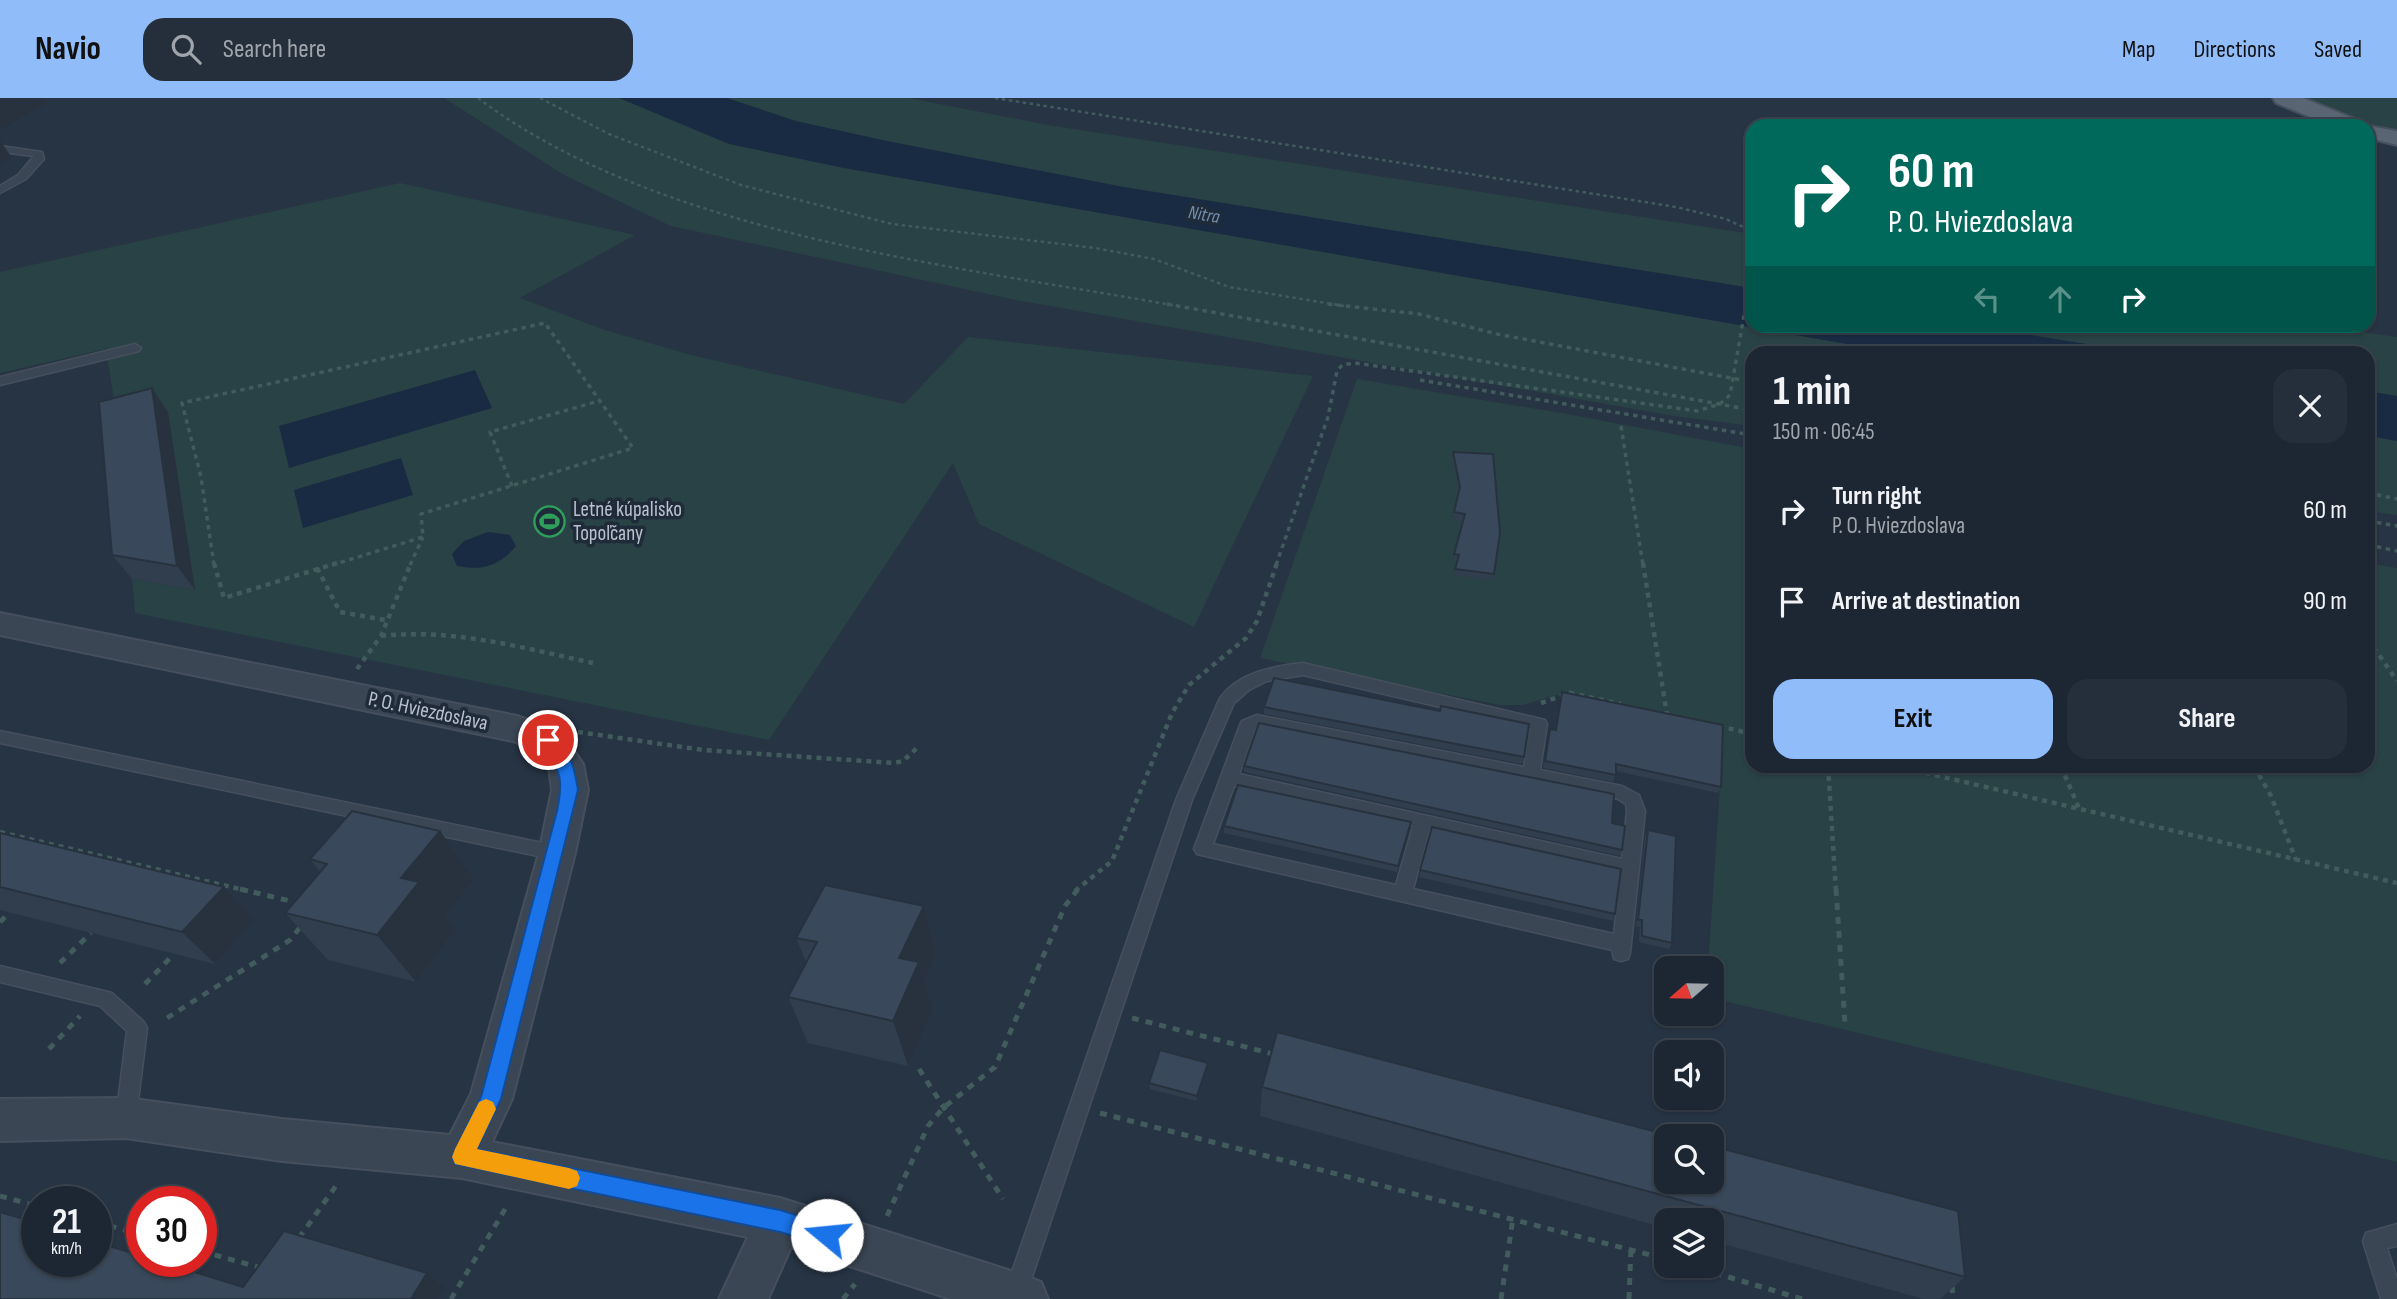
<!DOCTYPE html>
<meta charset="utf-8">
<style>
body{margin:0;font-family:"Sofia Sans Condensed",sans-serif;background:#252f3b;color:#f1f3f6;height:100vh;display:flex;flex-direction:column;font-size:26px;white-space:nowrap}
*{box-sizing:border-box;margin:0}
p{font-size:23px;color:#a0a5ac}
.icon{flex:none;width:38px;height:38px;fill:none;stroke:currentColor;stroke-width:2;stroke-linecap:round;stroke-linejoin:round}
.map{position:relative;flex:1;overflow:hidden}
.details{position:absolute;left:1745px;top:248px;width:630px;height:427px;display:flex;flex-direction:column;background:#1d2733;border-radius:21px;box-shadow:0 2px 5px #0004,0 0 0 2px #3b444e}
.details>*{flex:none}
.banner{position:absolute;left:1745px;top:21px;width:630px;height:214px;border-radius:21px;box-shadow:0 2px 5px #0004,0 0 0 2px #3b444e;background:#00695c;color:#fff;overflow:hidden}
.needle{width:46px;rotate:250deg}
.fabs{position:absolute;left:1654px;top:858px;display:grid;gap:14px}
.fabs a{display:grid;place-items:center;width:70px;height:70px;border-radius:14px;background:#1d2733;box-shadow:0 2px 5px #0004,0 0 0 2px #3b444e;font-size:35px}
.speed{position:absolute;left:21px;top:1088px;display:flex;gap:14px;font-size:35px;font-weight:700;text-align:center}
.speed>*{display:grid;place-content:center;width:91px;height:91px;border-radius:50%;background:#1d2733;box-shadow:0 2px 5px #0004,0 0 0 2px #3b444e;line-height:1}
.speed small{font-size:18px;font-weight:400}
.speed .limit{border:10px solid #d22;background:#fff;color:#111}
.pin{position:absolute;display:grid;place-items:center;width:60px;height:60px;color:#fff;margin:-30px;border:4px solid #fff;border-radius:50%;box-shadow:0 2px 7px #0007}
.me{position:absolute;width:77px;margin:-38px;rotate:287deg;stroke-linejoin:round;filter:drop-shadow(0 0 5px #0008)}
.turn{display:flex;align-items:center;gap:24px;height:147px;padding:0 28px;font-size:32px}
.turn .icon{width:91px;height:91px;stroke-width:2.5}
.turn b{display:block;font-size:49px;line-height:60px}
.lanes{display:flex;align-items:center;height:66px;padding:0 28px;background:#0003;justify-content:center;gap:35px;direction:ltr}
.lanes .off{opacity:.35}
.round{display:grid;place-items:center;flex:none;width:74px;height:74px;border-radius:21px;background:#252f3b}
.overview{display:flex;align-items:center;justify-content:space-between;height:119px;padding:0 28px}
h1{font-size:42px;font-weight:700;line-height:52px}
.action{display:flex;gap:14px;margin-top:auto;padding:14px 28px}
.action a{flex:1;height:80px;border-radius:21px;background:#91bcfa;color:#111;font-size:28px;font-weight:700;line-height:80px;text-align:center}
.action a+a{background:#252f3b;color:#f1f3f6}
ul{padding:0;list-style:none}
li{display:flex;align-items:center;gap:21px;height:91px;padding:0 28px}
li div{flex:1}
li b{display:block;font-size:26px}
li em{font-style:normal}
header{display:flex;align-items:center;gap:42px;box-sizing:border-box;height:98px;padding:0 35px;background:#91bcfa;color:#111}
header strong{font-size:33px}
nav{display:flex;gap:38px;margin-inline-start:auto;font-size:24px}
.search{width:490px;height:63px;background:#252f3b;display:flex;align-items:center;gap:18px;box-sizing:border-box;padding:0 24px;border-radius:21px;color:#a0a5ac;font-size:26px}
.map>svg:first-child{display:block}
</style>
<header>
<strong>Navio</strong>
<div class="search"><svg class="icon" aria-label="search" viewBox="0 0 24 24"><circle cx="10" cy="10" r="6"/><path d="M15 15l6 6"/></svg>Search here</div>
<nav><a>Map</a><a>Directions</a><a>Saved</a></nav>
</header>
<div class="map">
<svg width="2397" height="1201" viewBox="0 0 2397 1201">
<rect width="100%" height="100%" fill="#273444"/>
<path fill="#294245" d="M 444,0 L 909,0 L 1048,27 L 1752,136 L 1752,228 L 2322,228 L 2397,239 L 2397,417 L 2368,413 L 2368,256 L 1752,256 L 1752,328 L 1674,318 L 1011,201 L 671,128 L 564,77 Z
M 2295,0 L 2397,0 L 2397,35 L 2353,24 Z
M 400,85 L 635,137 L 520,200 L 605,232 L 691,257 L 904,306 L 968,239 L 1313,278 L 1194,529 L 979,426 L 953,365 L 769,642 L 135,515 L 132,481 L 195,492 L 116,315 L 106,251 L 0,275 L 0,174 Z
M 1357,281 L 1567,316 L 1752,351 L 1752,668 L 2368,668 L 2368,465 L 2397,470 L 2397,1064 L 1712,900 L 1712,870 L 1708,870 L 1724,628 L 1567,594 L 1523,607 L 1500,607 L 1260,560 Z"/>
<path fill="#192b43" d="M 619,0 L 727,0 L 796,23 L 887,43 L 1124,89 L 1752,190 L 1752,228 L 1975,228 L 2143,255 L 1898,255 L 844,70 L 729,46 Z
M 475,272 L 492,310 L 289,370 L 279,328 Z
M 2368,293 L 2397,298 L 2397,343 L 2368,338 Z
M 401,360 L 413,397 L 303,430 L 294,392 Z
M 488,434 L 510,437 L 516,448 C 499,468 482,473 457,468 L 452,456 L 464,443 Z"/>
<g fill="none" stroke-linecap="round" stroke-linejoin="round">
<defs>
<path id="service" d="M 0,48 L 42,54 L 44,61 L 26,81 L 0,95 L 0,88 L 18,77 L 34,58 L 0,54 Z
M 135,246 L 141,250 L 139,253 L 0,287 L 0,279 Z
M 1303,565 L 1545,622 L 1547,626 L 1540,672 L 1622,688 L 1639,697 L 1645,713 L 1630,855 L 1628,861 L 1621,863 L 1614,861 L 1612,852 L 1197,756 L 1194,751 L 1240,627 L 1242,623 L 1257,617 L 1524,669 L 1530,630 L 1303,577 L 1267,583 L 1249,592 L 1234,605 L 1192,702 L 1027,1194 L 1024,1201 L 1008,1201 L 1005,1194 L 1176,702 L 1219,602 C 1236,575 1274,568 1303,565 ZM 1258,629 L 1618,701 L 1626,706 L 1627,713 L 1622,761 L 1239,676 L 1255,631 ZM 1234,688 L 1413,728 L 1396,787 L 1213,746 ZM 1429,732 L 1621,775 L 1614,836 L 1413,791 Z
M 0,633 L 557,748 L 563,750 L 566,755 L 563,760 L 557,762 L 0,645 Z
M 0,868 L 112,895 L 144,924 L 147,930 L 136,1020 L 133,1027 L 126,1030 L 119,1027 L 116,1020 L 127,933 L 100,908 L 0,884 Z
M 2397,1126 L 2397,1148 L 2387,1150 L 2397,1181 L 2397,1201 L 2381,1201 L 2363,1143 L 2366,1135 Z"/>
<path id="minor" d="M 0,515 L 517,618 L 560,633 L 583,666 L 588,692 L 575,755 L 512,1001 L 492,1044 L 780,1100 L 1024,1177 L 1041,1184 L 1048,1201 L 951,1201 L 791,1149 L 768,1201 L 719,1201 L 748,1139 L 462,1080 L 282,1063 L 126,1040 L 0,1043 L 0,1001 L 126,1000 L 282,1021 L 450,1037 L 471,996 L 539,755 L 552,692 L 549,669 L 536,651 L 513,643 L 0,537 Z"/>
<path id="primary" d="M 2273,0 L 2303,0 L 2360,23 L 2363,27 L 2397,33 L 2397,47 L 2368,40 L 2368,28 L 2332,28 L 2276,5 Z"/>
</defs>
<use href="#service" stroke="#454f5d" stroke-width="3"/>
<use href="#minor" stroke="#454f5d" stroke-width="4"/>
<use href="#primary" stroke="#454f5d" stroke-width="4"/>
<path stroke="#425b5d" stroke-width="2.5" stroke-dasharray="3.5 3.5" stroke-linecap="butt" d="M 478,0 C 659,137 957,168 1177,208
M 540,0 L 609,36 L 741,87 L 892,126 L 1095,150 L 1154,161 L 1229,189 L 1344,208
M 995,0 L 1676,109 L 1726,121 L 1752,133
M 1745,208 L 1752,169"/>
<path stroke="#425b5d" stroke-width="3.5" stroke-dasharray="4.5 4.5" stroke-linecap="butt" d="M 1167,206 L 1752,312
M 1328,206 L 1419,216 L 1497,236 L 1752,284
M 1420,282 L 1752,337
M 1621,328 L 1643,467
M 512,388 L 490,334 L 599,303
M 2368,395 L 2397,401
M 2368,423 L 2397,428
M 2368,447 L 2397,453
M 214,467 L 201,379 L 182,305 L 545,225 L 633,350 L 421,416 L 423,439
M 332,467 L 423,439
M 410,467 L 423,439
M 1276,467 L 1328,319 L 1337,273 L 1342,267 L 1355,265 L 1697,313 L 1720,306 L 1730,297 L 1746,206"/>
<path stroke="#425b5d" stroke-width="4.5" stroke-dasharray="5 5" stroke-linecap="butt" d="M 214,465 L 224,500 L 337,465
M 1643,465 L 1667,617
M 317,470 L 340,514 L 385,522
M 381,538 C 454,530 523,550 593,565
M 2368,541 L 2397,583
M 357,571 L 381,538 L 411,465
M 1541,605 L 1570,595 L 1621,606
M 1719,628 L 1752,636
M 578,634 L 703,652 L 894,665 L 903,663 L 919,648
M 1828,668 L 1836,793
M 1896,668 L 2397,785
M 2061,668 L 2080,713
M 2254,668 L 2271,698 L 2296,762
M 0,734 L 248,793
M 1075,793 L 1112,763 L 1172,615 L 1189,587 L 1246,540 L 1257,523 L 1277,465"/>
<path stroke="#425b5d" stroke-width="5" stroke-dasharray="7 7" stroke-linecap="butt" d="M 240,791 L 299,805
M 1836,791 L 1845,926
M 0,824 L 10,814
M 60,865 L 91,835
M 145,886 L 174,856
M 167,920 L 290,842 L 301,828
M 1132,920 L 1277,957
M 49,951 L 80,918
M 919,971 L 1003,1101
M 1100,1015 L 1666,1161
M 0,1098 L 37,1108
M 887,1118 L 928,1028 L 943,1010 L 995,969 L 1065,808 L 1078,791
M 96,1124 L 142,1137
M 299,1140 L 338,1085
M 201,1153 L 261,1170
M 1688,1167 L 1802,1201
M 1952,1188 L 1953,1201
M 451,1201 L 507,1108
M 843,1201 L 855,1186
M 1501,1201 L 1513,1120
M 1629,1201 L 1631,1150"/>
<use href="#service" fill="#3b4654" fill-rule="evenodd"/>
<use href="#minor" fill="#3b4654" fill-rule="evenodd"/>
<use href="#primary" fill="#5a6573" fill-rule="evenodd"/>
</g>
<path fill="#313e4d" d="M 152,290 L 168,314 L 195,492 L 132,481 L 112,457 Z
M 1453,354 L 1494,476 L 1492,483 L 1454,477 L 1457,463 L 1453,462 L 1463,423 L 1453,421 L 1459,395 L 1452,360 Z
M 1562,594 L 1721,689 L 1718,695 L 1616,673 L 1613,684 L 1543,670 L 1548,637 L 1550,631 L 1555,632 Z
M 1264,609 L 1524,659 L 1522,666 L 1264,616 Z
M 1244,668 L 1612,725 L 1622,752 L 1620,758 L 1244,674 Z
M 1411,724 L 1397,774 L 1224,735 L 1224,728 Z
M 1432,729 L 1615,816 L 1613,823 L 1419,779 Z
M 1648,732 L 1672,845 L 1669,851 L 1639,844 L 1640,829 L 1636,828 L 1645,738 Z
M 440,733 L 474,781 L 445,818 L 455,832 L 416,884 L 328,862 L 285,815 L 320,774 L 310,761 Z
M 0,735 L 224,789 L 255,821 L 215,866 L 0,812 Z
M 924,808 L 936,856 L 924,882 L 933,911 L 908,968 L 808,945 L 788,899 L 806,864 L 796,840 Z
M 1208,970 L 1197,1003 L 1150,991 L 1149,985 Z
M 1262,989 L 1965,1179 L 1940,1201 L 1924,1201 L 1712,1143 L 1712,1122 L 1666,1122 L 1666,1130 L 1260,1018 Z"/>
<path fill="#28323f" d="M 6,0 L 42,0 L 46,5 L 0,32 L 0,3 Z
M 0,42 L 12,60 L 0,67 Z
M 152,290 L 168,314 L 195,492 L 177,468 Z
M 440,733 L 474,781 L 445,818 L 455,832 L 416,884 L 377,837 L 401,780 Z
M 224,789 L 255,821 L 215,866 L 182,834 Z
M 924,808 L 936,856 L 924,882 L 933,911 L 908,968 L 893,923 L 899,860 Z
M 1208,965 L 1208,970 L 1197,1003 L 1197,998 Z
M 427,1175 L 445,1190 L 438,1201 L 411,1201 Z"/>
<path fill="#39485a" stroke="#28323f" stroke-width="2" d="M 152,290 L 177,468 L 112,457 L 99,304 Z
M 1453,354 L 1493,356 L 1500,435 L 1494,476 L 1455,471 L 1459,457 L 1454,456 L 1465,416 L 1454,414 L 1460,389 Z
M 1274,580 L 1440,613 L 1441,608 L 1529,626 L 1524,659 L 1264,609 Z
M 1562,594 L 1723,627 L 1721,689 L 1616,666 L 1616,677 L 1545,663 L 1550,631 L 1556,632 Z
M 1259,625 L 1614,696 L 1612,725 L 1625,728 L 1622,752 L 1244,668 Z
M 1238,687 L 1411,724 L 1398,768 L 1224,728 Z
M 352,713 L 440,733 L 401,780 L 419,784 L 377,837 L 285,815 L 327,766 L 310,761 Z
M 1432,729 L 1621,771 L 1615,816 L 1420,772 Z
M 1648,732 L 1676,738 L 1672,845 L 1642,838 L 1642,822 L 1638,822 Z
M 0,735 L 224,789 L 182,834 L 0,789 Z
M 825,787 L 924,808 L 899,860 L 919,864 L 893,923 L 788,899 L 817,844 L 796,840 Z
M 1277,934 L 1672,1038 L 1666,1038 L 1666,1083 L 1712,1083 L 1712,1048 L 1958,1113 L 1965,1179 L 1262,989 Z
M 1160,952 L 1208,965 L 1197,998 L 1149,985 Z
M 0,1114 L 37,1125 L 37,1164 L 96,1164 L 96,1144 L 142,1158 L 142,1164 L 162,1164 L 243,1189 L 284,1133 L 427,1175 L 411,1201 L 0,1201 Z"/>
<path fill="#1a73e8" stroke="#114b97" stroke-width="2" d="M 548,636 C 569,643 575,673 578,692 L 501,1001 L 477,1051 L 780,1112 L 834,1129 L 838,1137 L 834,1144 L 827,1148 L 780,1134 L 455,1066 L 452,1059 L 481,999 L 557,713 C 565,675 558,673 540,642 Z"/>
<path fill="#f59e0b" d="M 486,1001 L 493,1004 L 496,1011 L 477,1051 L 569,1070 L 577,1073 L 580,1080 L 577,1088 L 569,1091 L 455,1066 L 452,1059 L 455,1051 L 479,1004 Z"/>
<defs>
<symbol id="stadium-ring" viewBox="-11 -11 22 22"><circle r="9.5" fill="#202b39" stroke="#2e9e5b" stroke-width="1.5"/><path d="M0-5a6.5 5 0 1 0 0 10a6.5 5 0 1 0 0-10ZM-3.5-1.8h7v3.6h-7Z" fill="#2e9e5b"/></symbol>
</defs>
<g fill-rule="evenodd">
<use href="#stadium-ring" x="532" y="406" width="35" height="35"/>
</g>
<g text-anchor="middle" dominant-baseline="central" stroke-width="7" stroke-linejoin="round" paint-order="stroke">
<g font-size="19" font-style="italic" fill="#728cac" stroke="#202b39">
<text transform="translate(1204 117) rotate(10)">Nitra</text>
</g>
<g font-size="21" fill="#b9c1cd" stroke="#202b39" text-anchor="start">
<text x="573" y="411">Letné kúpalisko<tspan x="573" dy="24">Topoľčany</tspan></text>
</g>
<g font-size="21" fill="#b9c1cd" stroke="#202b39">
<text transform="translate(428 613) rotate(12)">P. O. Hviezdoslava</text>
</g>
</g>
</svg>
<div class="fabs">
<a><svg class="needle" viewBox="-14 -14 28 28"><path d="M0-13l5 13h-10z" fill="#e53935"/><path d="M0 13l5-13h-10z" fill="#a0a5ac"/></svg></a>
<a><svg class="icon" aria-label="sound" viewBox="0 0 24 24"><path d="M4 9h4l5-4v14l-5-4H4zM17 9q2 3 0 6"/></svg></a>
<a><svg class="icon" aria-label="search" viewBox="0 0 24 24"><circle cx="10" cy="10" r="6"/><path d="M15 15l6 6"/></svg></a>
<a><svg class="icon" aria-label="layers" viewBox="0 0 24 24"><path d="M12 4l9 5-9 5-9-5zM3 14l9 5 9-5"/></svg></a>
</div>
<div class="speed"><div>21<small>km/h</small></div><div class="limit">30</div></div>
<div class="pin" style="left:548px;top:642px;background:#d93025"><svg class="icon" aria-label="arrive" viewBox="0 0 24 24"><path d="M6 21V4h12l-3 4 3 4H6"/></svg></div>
<svg class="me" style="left:827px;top:1137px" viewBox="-20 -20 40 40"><circle r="19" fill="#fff"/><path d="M0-13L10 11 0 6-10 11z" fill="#1a73e8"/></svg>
<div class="banner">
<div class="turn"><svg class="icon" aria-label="right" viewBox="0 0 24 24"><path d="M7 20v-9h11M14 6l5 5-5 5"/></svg><div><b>60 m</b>P. O. Hviezdoslava</div></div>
<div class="lanes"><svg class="icon off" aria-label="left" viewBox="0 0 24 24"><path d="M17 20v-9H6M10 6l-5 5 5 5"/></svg><svg class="icon off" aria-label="ahead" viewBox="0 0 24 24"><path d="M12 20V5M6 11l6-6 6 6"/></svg><svg class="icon" aria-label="right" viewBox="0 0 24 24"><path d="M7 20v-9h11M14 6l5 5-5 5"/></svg></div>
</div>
<section class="details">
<div class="overview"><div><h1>1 min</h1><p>150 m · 06:45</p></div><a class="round"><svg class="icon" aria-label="close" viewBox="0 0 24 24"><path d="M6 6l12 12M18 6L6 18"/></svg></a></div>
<ul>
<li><svg class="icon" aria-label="right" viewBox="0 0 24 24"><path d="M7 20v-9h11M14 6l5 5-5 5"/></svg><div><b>Turn right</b><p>P. O. Hviezdoslava</p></div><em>60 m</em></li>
<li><svg class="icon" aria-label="arrive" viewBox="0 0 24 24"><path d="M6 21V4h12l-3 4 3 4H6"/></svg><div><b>Arrive at destination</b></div><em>90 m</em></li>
</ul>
<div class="action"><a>Exit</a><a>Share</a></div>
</section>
</div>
